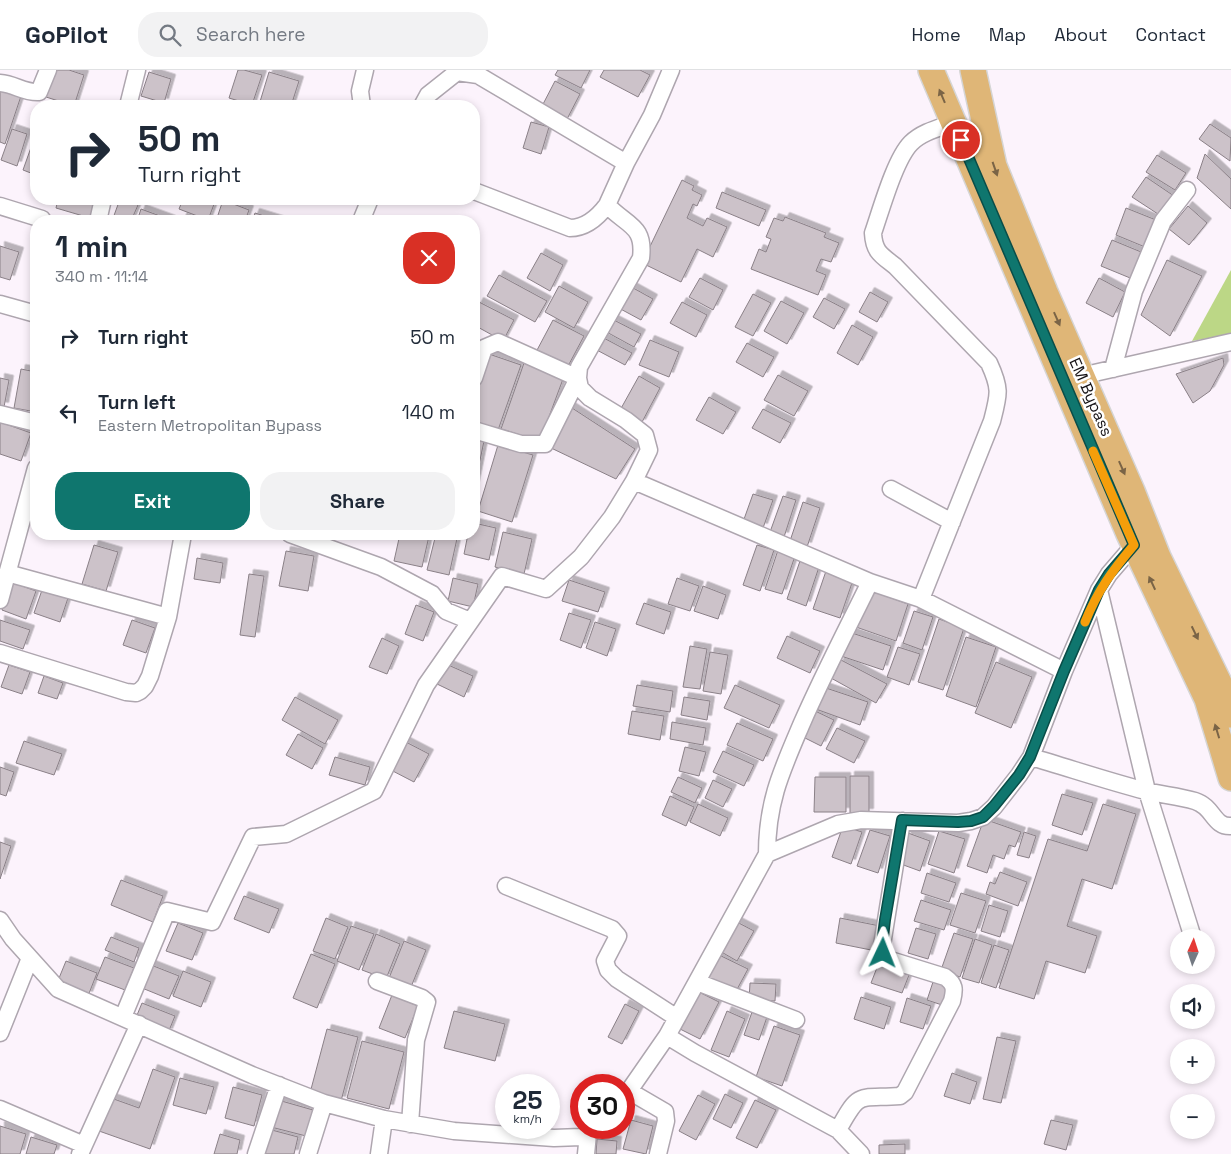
<!DOCTYPE html>
<meta charset="utf-8">
<style>
body{margin:0;font-family:"Space Grotesk",sans-serif;background:#f2f2f3;color:#1f2937;height:100vh;display:flex;flex-direction:column;font-size:19px;white-space:nowrap}
*{box-sizing:border-box;margin:0}
p{font-size:16px;color:#747a83}
.icon{flex:none;width:28px;height:28px;fill:none;stroke:currentColor;stroke-width:2;stroke-linecap:round;stroke-linejoin:round}
.map{position:relative;flex:1;overflow:hidden}
.drawer{position:absolute;left:30px;top:145px;width:450px;height:325px;display:flex;flex-direction:column;background:#fff;border-radius:20px;box-shadow:0 2px 8px #0003}
.drawer>*{flex:none}
.banner{position:absolute;left:30px;top:30px;width:450px;height:105px;border-radius:20px;box-shadow:0 2px 8px #0003;background:#fff;color:#1f2937;overflow:hidden}
.needle{width:32px;rotate:3deg}
.fabs{position:absolute;left:1170px;top:859px;display:grid;gap:10px}
.fabs a{display:grid;place-items:center;width:45px;height:45px;border-radius:50%;background:#fff;box-shadow:0 2px 8px #0003;font-size:25px}
.speed{position:absolute;left:495px;top:1004px;display:flex;gap:10px;font-size:25px;font-weight:700;text-align:center}
.speed>*{display:grid;place-content:center;width:65px;height:65px;border-radius:50%;background:#fff;box-shadow:0 2px 8px #0003;line-height:1}
.speed small{font-size:12px;font-weight:400}
.speed .limit{border:8px solid #d22;background:#fff;color:#111}
.pin{position:absolute;display:grid;place-items:center;width:42px;height:42px;color:#fff;margin:-21px;border:2px solid #fff;border-radius:50%;box-shadow:0 1px 5px #0007}
.me{position:absolute;width:55px;margin:-28px;rotate:2deg;stroke-linejoin:round;filter:drop-shadow(0 0 4px #0008)}
.turn{display:flex;align-items:center;gap:18px;height:105px;padding:0 25px;font-size:22px}
.turn .icon{width:65px;height:65px;stroke-width:2.5}
.turn b{display:block;font-size:35px;line-height:42px}
.round{display:grid;place-items:center;flex:none;width:52px;height:52px;border-radius:20px;background:#f2f2f3}
.headline{display:flex;align-items:center;justify-content:space-between;height:85px;padding:0 25px}
h1{font-size:30px;font-weight:800;line-height:38px}
.cta{display:flex;gap:10px;margin-top:auto;padding:10px 25px}
.cta a{flex:1;height:58px;border-radius:20px;background:#0f766e;color:#fff;font-size:20px;font-weight:800;line-height:58px;text-align:center}
.cta a+a{background:#f2f2f3;color:#1f2937}
ul{padding:0;list-style:none}
li{display:flex;align-items:center;gap:15px;height:75px;padding:0 25px}
li div{flex:1}
li b{display:block;font-size:19px}
li em{font-style:normal}
header{display:flex;align-items:center;gap:30px;box-sizing:border-box;height:70px;padding:0 25px;background:#fff;border-bottom:1px solid #e0e1e3}
header strong{font-size:24px}
nav{display:flex;gap:28px;margin-inline-start:auto;font-size:18px}
.search{width:350px;height:45px;background:#f2f2f3;display:flex;align-items:center;gap:12px;box-sizing:border-box;padding:0 18px;border-radius:20px;color:#747a83;font-size:19px}
.map>svg:first-child{display:block}
</style>
<header>
<strong>GoPilot</strong>
<div class="search"><svg class="icon" aria-label="search" viewBox="0 0 24 24"><circle cx="10" cy="10" r="6"/><path d="M15 15l6 6"/></svg>Search here</div>
<nav><a>Home</a><a>Map</a><a>About</a><a>Contact</a></nav>
</header>
<div class="map">
<svg width="1231" height="1084" viewBox="0 0 1231 1084">
<defs>
<filter id="shadow"><feDropShadow dx="4.5" dy="-4.5" stdDeviation="0" flood-color="#0004"/></filter>
</defs>
<rect width="100%" height="100%" fill="#fcf3fc"/>
<path fill="#bcd786" d="M 1231,200 L 1231,264 L 1192,271 Z"/>
<path fill="#ccc2c9" stroke="#8a8087" filter="url(#shadow)" d="M 52,0 L 69,0 L 84,5 L 74,36 L 43,26 Z
M 238,0 L 244,0 L 262,5 L 252,35 L 229,28 Z
M 558,0 L 590,0 L 581,18 L 555,5 Z
M 604,0 L 640,0 L 650,5 L 638,27 L 600,7 Z
M 149,2 L 171,9 L 164,33 L 141,26 Z
M 269,2 L 299,11 L 291,36 L 259,35 Z
M 555,11 L 580,24 L 566,51 L 541,38 Z
M 0,19 L 21,26 L 5,74 L 0,72 Z
M 531,52 L 549,57 L 541,84 L 523,78 Z
M 1210,54 L 1231,68 L 1230,91 L 1199,69 Z
M 12,59 L 27,64 L 17,96 L 1,90 Z
M 34,69 L 36,69 L 36,105 L 23,100 Z
M 1205,84 L 1231,109 L 1231,139 L 1197,108 Z
M 1157,85 L 1186,103 L 1175,120 L 1146,102 Z
M 1146,107 L 1174,126 L 1161,146 L 1132,127 Z
M 682,110 L 694,116 L 692,120 L 702,125 L 697,136 L 693,134 L 687,148 L 703,156 L 707,148 L 727,157 L 713,187 L 697,179 L 681,212 L 642,193 Z
M 722,122 L 766,140 L 759,156 L 716,138 Z
M 58,129 L 89,129 L 96,131 L 90,148 L 56,138 Z
M 120,129 L 138,135 L 131,151 L 112,151 Z
M 183,129 L 216,129 L 208,150 L 179,139 Z
M 223,130 L 249,140 L 245,151 L 216,151 Z
M 1188,136 L 1207,153 L 1189,175 L 1169,159 Z
M 1126,138 L 1156,150 L 1145,177 L 1116,165 Z
M 141,139 L 171,150 L 170,151 L 137,151 Z
M 255,143 L 281,151 L 252,151 Z
M 183,146 L 199,151 L 181,151 Z
M 785,147 L 826,163 L 824,167 L 839,173 L 831,192 L 821,189 L 816,201 L 826,205 L 818,225 L 751,199 L 759,179 L 766,182 L 771,169 L 766,167 L 774,148 L 783,151 Z
M 1112,170 L 1146,184 L 1135,210 L 1101,196 Z
M 0,176 L 19,182 L 10,210 L 0,207 Z
M 541,183 L 563,195 L 550,221 L 527,208 Z
M 1167,190 L 1202,206 L 1170,266 L 1141,245 Z
M 499,205 L 547,231 L 535,252 L 487,226 Z
M 700,208 L 723,220 L 713,240 L 689,227 Z
M 1099,208 L 1125,222 L 1113,247 L 1086,233 Z
M 626,214 L 653,229 L 641,250 L 615,236 Z
M 559,216 L 588,232 L 574,258 L 545,242 Z
M 870,222 L 888,232 L 877,252 L 859,242 Z
M 753,224 L 771,233 L 753,266 L 735,257 Z
M 824,228 L 845,239 L 834,259 L 813,247 Z
M 781,231 L 804,243 L 787,274 L 764,261 Z
M 479,232 L 514,250 L 503,271 L 474,255 L 474,242 Z
M 682,232 L 707,245 L 696,267 L 670,253 Z
M 608,247 L 641,264 L 634,277 L 601,259 Z
M 553,250 L 584,266 L 567,298 L 536,282 Z
M 852,255 L 873,267 L 858,295 L 837,283 Z
M 600,266 L 632,283 L 625,295 L 593,278 Z
M 650,270 L 679,282 L 669,307 L 639,295 Z
M 747,273 L 774,287 L 763,307 L 736,292 Z
M 486,283 L 521,295 L 497,363 L 474,356 L 474,318 Z
M 1223,288 L 1224,295 L 1210,321 L 1193,333 L 1176,304 Z
M 524,293 L 563,309 L 540,371 L 501,359 Z
M 21,299 L 36,302 L 36,342 L 14,338 Z
M 778,305 L 808,321 L 794,346 L 764,330 Z
M 639,306 L 660,318 L 641,354 L 619,342 Z
M 0,308 L 9,310 L 4,337 L 0,336 Z
M 709,327 L 736,342 L 723,364 L 696,350 Z
M 569,336 L 635,379 L 616,409 L 549,377 Z
M 763,339 L 791,353 L 780,373 L 752,358 Z
M 0,352 L 31,363 L 21,391 L 0,384 Z
M 474,368 L 484,371 L 474,419 Z
M 498,375 L 533,385 L 512,452 L 478,441 Z
M 753,424 L 773,430 L 763,458 L 743,452 Z
M 783,426 L 796,430 L 784,467 L 770,462 Z
M 803,432 L 820,438 L 807,477 L 790,471 Z
M 474,453 L 496,458 L 489,490 L 464,484 L 468,464 L 474,464 Z
M 503,462 L 532,469 L 524,504 L 495,497 Z
M 400,464 L 418,464 L 429,466 L 422,497 L 394,491 Z
M 436,464 L 458,464 L 449,505 L 427,500 Z
M 94,475 L 118,482 L 106,521 L 82,514 Z
M 757,475 L 774,480 L 760,521 L 743,515 Z
M 778,480 L 795,486 L 782,524 L 765,519 Z
M 286,481 L 314,486 L 308,521 L 279,516 Z
M 197,488 L 223,493 L 220,513 L 194,509 Z
M 800,491 L 819,497 L 806,536 L 787,529 Z
M 826,501 L 853,510 L 840,548 L 813,539 Z
M 249,504 L 264,506 L 255,567 L 240,565 Z
M 453,508 L 478,514 L 473,537 L 448,531 Z
M 677,508 L 699,516 L 690,541 L 668,534 Z
M 569,510 L 605,522 L 598,542 L 562,531 Z
M 11,512 L 36,521 L 26,549 L 2,540 Z
M 703,516 L 726,525 L 718,549 L 694,541 Z
M 42,520 L 68,528 L 60,552 L 34,543 Z
M 869,520 L 908,534 L 896,571 L 856,557 Z
M 644,533 L 671,542 L 664,564 L 636,554 Z
M 416,535 L 434,542 L 423,571 L 405,564 Z
M 914,541 L 933,547 L 922,580 L 903,573 Z
M 569,543 L 591,550 L 581,578 L 560,570 Z
M 939,549 L 964,558 L 943,620 L 918,612 Z
M 0,550 L 30,560 L 23,579 L 0,571 Z
M 132,550 L 155,558 L 146,583 L 123,575 Z
M 595,552 L 616,559 L 607,586 L 586,578 Z
M 849,562 L 891,576 L 883,600 L 841,586 Z
M 787,566 L 820,581 L 810,603 L 777,588 Z
M 966,567 L 996,577 L 976,637 L 946,626 Z
M 382,568 L 399,576 L 387,604 L 369,597 Z
M 690,576 L 707,579 L 700,619 L 683,617 Z
M 898,577 L 920,584 L 909,615 L 887,607 Z
M 710,582 L 728,585 L 721,624 L 703,621 Z
M 841,590 L 887,614 L 876,633 L 831,608 Z
M 996,592 L 1032,607 L 1011,658 L 975,643 Z
M 446,594 L 473,606 L 464,627 L 437,614 Z
M 9,595 L 30,602 L 22,624 L 1,617 Z
M 44,606 L 63,613 L 57,629 L 38,623 Z
M 637,615 L 673,621 L 670,642 L 633,636 Z
M 735,615 L 780,635 L 769,658 L 724,638 Z
M 820,616 L 868,632 L 860,655 L 813,638 Z
M 295,627 L 338,650 L 325,674 L 282,650 Z
M 684,627 L 710,631 L 707,650 L 681,645 Z
M 813,640 L 834,650 L 821,676 L 801,666 Z
M 632,641 L 664,646 L 660,670 L 628,664 Z
M 672,652 L 706,658 L 703,675 L 670,669 Z
M 737,653 L 773,669 L 763,691 L 727,675 Z
M 837,658 L 865,671 L 854,693 L 826,679 Z
M 298,664 L 323,678 L 312,699 L 286,685 Z
M 402,670 L 429,684 L 414,712 L 387,698 Z
M 24,671 L 62,684 L 54,705 L 16,693 Z
M 685,677 L 706,682 L 699,706 L 679,701 Z
M 723,681 L 754,695 L 744,716 L 713,702 Z
M 335,687 L 370,697 L 365,715 L 329,705 Z
M 0,697 L 14,702 L 6,726 L 0,724 Z
M 850,706 L 869,706 L 869,743 L 850,743 Z
M 678,707 L 702,718 L 695,733 L 671,722 Z
M 815,707 L 846,707 L 846,742 L 814,742 Z
M 713,710 L 732,719 L 723,737 L 705,728 Z
M 1062,724 L 1093,733 L 1082,765 L 1052,755 Z
M 670,726 L 694,737 L 686,756 L 662,745 Z
M 698,734 L 728,748 L 720,766 L 690,752 Z
M 1103,734 L 1136,744 L 1112,819 L 1082,809 L 1067,856 L 1097,866 L 1085,903 L 1046,891 L 1034,929 L 999,918 L 1048,769 L 1087,781 Z
M 984,749 L 1021,762 L 1015,777 L 1009,775 L 1004,789 L 993,785 L 987,803 L 967,796 Z
M 843,756 L 862,762 L 851,794 L 832,787 Z
M 870,760 L 890,766 L 878,803 L 857,796 Z
M 939,761 L 965,769 L 954,803 L 928,794 Z
M 1024,762 L 1036,766 L 1029,788 L 1017,785 Z
M 908,763 L 930,771 L 920,801 L 898,793 Z
M 0,772 L 11,776 L 0,809 Z
M 1000,802 L 1027,812 L 1018,836 L 986,824 L 990,812 L 995,814 Z
M 927,803 L 956,813 L 949,832 L 921,823 Z
M 121,810 L 163,826 L 153,852 L 111,835 Z
M 961,823 L 986,831 L 975,863 L 950,855 Z
M 244,826 L 279,839 L 269,863 L 234,849 Z
M 921,830 L 951,840 L 944,860 L 914,851 Z
M 989,835 L 1008,841 L 1000,867 L 981,861 Z
M 326,848 L 348,857 L 335,889 L 313,881 Z
M 840,848 L 880,856 L 876,881 L 836,873 Z
M 735,851 L 754,861 L 737,891 L 718,880 Z
M 178,853 L 203,863 L 192,890 L 166,881 Z
M 351,856 L 374,864 L 359,900 L 337,891 Z
M 916,858 L 936,864 L 928,889 L 908,883 Z
M 954,863 L 973,869 L 960,907 L 941,900 Z
M 376,864 L 400,874 L 386,909 L 362,900 Z
M 111,867 L 139,878 L 134,892 L 105,880 Z
M 975,869 L 992,875 L 979,913 L 962,908 Z
M 404,871 L 426,880 L 411,917 L 389,908 Z
M 994,875 L 1009,880 L 996,918 L 981,913 Z
M 715,883 L 748,899 L 734,925 L 702,910 Z
M 311,884 L 335,894 L 317,938 L 293,928 Z
M 105,887 L 134,898 L 125,920 L 96,909 Z
M 66,891 L 97,903 L 88,926 L 57,913 Z
M 151,895 L 179,906 L 169,929 L 142,918 Z
M 878,895 L 909,905 L 902,923 L 871,913 Z
M 183,901 L 211,912 L 201,937 L 173,926 Z
M 934,909 L 952,915 L 945,936 L 927,930 Z
M 750,913 L 776,914 L 775,931 L 749,930 Z
M 695,920 L 719,932 L 700,969 L 676,957 Z
M 392,925 L 418,936 L 405,968 L 379,958 Z
M 861,927 L 891,937 L 884,959 L 854,949 Z
M 907,928 L 931,936 L 923,959 L 900,952 Z
M 142,933 L 175,946 L 168,963 L 135,950 Z
M 625,934 L 639,941 L 622,974 L 608,967 Z
M 454,941 L 505,954 L 495,991 L 444,978 Z
M 727,941 L 745,949 L 729,987 L 711,980 Z
M 752,942 L 767,947 L 759,970 L 744,965 Z
M 774,956 L 800,965 L 782,1016 L 756,1007 Z
M 327,959 L 358,967 L 341,1031 L 310,1023 Z
M 997,967 L 1016,971 L 1001,1033 L 983,1029 Z
M 362,971 L 404,982 L 389,1039 L 347,1028 Z
M 153,999 L 175,1007 L 150,1079 L 99,1061 L 111,1028 L 139,1038 Z
M 952,1003 L 977,1012 L 970,1034 L 944,1026 Z
M 180,1008 L 214,1017 L 206,1044 L 173,1035 Z
M 233,1017 L 262,1025 L 254,1056 L 225,1048 Z
M 725,1024 L 743,1033 L 731,1058 L 713,1049 Z
M 698,1025 L 715,1034 L 696,1070 L 679,1061 Z
M 278,1030 L 313,1040 L 306,1066 L 271,1057 Z
M 755,1030 L 776,1040 L 757,1078 L 736,1068 Z
M 631,1050 L 653,1056 L 646,1084 L 623,1079 Z
M 1051,1050 L 1073,1055 L 1066,1080 L 1044,1074 Z
M 0,1056 L 26,1064 L 20,1084 L 0,1084 Z
M 268,1059 L 298,1067 L 294,1084 L 261,1084 Z
M 220,1064 L 240,1070 L 237,1084 L 214,1084 Z
M 31,1067 L 57,1075 L 54,1084 L 26,1084 Z
M 597,1069 L 617,1071 L 616,1084 L 596,1084 Z
M 905,1074 L 905,1084 L 879,1084 L 879,1075 Z"/>
<g fill="none" stroke-linecap="round" stroke-linejoin="round">
<defs>
<path id="street" d="M 0,13 C 15,14 24,23 39,22 L 48,0
M 128,36 L 137,0
M 362,36 L 360,21 L 365,0
M 422,36 L 428,25 L 457,2 L 478,5 L 626,93
M 474,121 L 570,158 C 585,158 598,147 607,135
M 0,136 L 42,149
M 98,151 L 103,129
M 361,151 L 370,129
M 0,234 L 36,244
M 1113,299 L 1134,221 L 1163,151 L 1187,120
M 474,308 L 484,278 L 498,272 L 578,308 L 545,374 L 521,374 L 474,360
M 1073,310 L 1081,306 L 1231,272
M 0,344 L 36,353
M 634,411 L 870,512 L 921,529 L 1064,601
M 891,419 L 952,452
M 290,464 L 381,497 L 432,524 L 446,541 L 470,551
M 7,503 L 168,547
M 1099,520 L 1147,721 L 1193,868
M 921,529 L 992,351 C 999,324 1001,319 989,293 L 895,196 C 881,185 874,182 873,163 C 881,140 895,89 911,73 C 922,62 939,58 953,53
M 0,530 L 36,398
M 0,583 L 126,622 L 136,623 L 140,621 L 145,616 L 150,606 L 168,547 L 183,464
M 1031,687 C 1069,698 1107,711 1146,721 C 1162,725 1179,726 1195,731 C 1214,737 1213,757 1231,756
M 767,784 C 767,731 782,700 802,653 C 823,605 847,559 870,512
M 506,816 L 612,859 L 618,866 L 605,891 L 608,900 L 617,909 L 677,948
M 0,850 L 13,869 L 58,919 L 252,1005 L 324,1033 L 384,1049 L 454,1061 L 554,1068 L 581,1067 L 598,1058
M 377,911 L 422,928 L 427,932 L 416,970 L 410,1054
M 697,912 L 796,950
M 123,947 L 167,841 L 212,852 L 253,767 L 286,764 L 374,721 L 426,615 L 502,506 L 546,519 L 581,487 L 612,447 L 634,411 L 649,380 L 645,365 L 626,350 L 590,328 L 580,318 L 578,308 L 579,297 L 641,188 C 645,155 627,156 607,135 L 626,93 L 652,45 L 671,0
M 0,963 L 30,888
M 667,966 L 695,983 L 838,1060 L 861,1084
M 629,1021 L 665,1042 L 666,1051 L 658,1084
M 624,1028 L 667,966 L 767,784 L 838,754 L 861,750 L 958,753 L 971,751 L 983,747 L 994,737 L 1019,705 L 1031,687 L 1064,601 L 1099,520 L 1109,504 L 1134,475
M 0,1039 L 84,1075
M 838,1060 C 860,1020 857,1029 900,1026 L 905,1022 L 952,931 C 955,919 955,914 945,907 L 887,889 L 883,883 L 882,875 L 902,751
M 80,1084 L 139,954
M 256,1084 L 279,1015
M 308,1084 L 324,1033
M 379,1084 L 384,1049
M 586,1084 L 588,1064"/>
<path id="primary" d="M 931,0 L 1129,464 L 1207,629 L 1231,708
M 973,0 L 994,96 L 1045,222 L 1132,421 L 1158,487 L 1223,621 L 1231,645"/>
</defs>
<use href="#street" stroke="#aea6af" stroke-width="19"/>
<use href="#primary" stroke="#d5d5d5" stroke-width="28"/>
<use href="#street" stroke="#fff" stroke-width="16"/>
<use href="#primary" stroke="#dfb677" stroke-width="25"/>
</g>
<defs><path id="oneway-solid" d="M-6-.8H1V-3.2L6.5 0L1 3.2V.8H-6Z" transform="scale(1.25)"/></defs>
<g fill="#7a6446">
<use href="#oneway-solid" transform="translate(942 26) rotate(-113)"/>
<use href="#oneway-solid" transform="translate(995 99) rotate(71)"/>
<use href="#oneway-solid" transform="translate(1057 249) rotate(66)"/>
<use href="#oneway-solid" transform="translate(1122 398) rotate(66)"/>
<use href="#oneway-solid" transform="translate(1152 513) rotate(-115)"/>
<use href="#oneway-solid" transform="translate(1195 563) rotate(64)"/>
<use href="#oneway-solid" transform="translate(1217 661) rotate(-107)"/>
</g>
<g fill="none" stroke-linecap="round" stroke-linejoin="round">
<defs>
<path id="route" d="M 883,883 L 882,875 L 885,850 L 902,750 L 958,752 L 971,751 L 983,747 L 994,736 L 1019,705 L 1030,687 L 1064,601 L 1099,520 L 1109,504 L 1134,475 L 961,70"/>
</defs>
<use href="#route" stroke="#0a4d48" stroke-width="12"/>
<use href="#route" stroke="#0f766e" stroke-width="9"/>
<path stroke="#f59e0b" stroke-width="9" d="M 1085,552 C 1098,520 1112,501 1134,475 L 1093,381"/>
</g>
<g text-anchor="middle" dominant-baseline="central" stroke-width="5" stroke-linejoin="round" paint-order="stroke">
<g font-size="16" fill="#161316" stroke="#fff">
<text transform="translate(1091 327) rotate(66)">EM Bypass</text>
</g>
</g>
</svg>
<div class="fabs">
<a><svg class="needle" viewBox="-14 -14 28 28"><path d="M0-13l5 13h-10z" fill="#e53935"/><path d="M0 13l5-13h-10z" fill="#747a83"/></svg></a>
<a><svg class="icon" aria-label="sound" viewBox="0 0 24 24"><path d="M4 9h4l5-4v14l-5-4H4zM17 9q2 3 0 6"/></svg></a>
<a>+</a>
<a>−</a>
</div>
<div class="speed"><div>25<small>km/h</small></div><div class="limit">30</div></div>
<div class="pin" style="left:961px;top:70px;background:#d93025"><svg class="icon" aria-label="arrive" viewBox="0 0 24 24"><path d="M6 21V4h12l-3 4 3 4H6"/></svg></div>
<svg class="me" style="left:883px;top:883px" viewBox="-20 -20 40 40"><path d="M0-17L14 15 0 8-14 15z" fill="#0f766e" stroke="#fff" stroke-width="4"/></svg>
<div class="banner">
<div class="turn"><svg class="icon" aria-label="right" viewBox="0 0 24 24"><path d="M7 20v-9h11M14 6l5 5-5 5"/></svg><div><b>50 m</b>Turn right</div></div>
</div>
<section class="drawer">
<div class="headline"><div><h1>1 min</h1><p>340 m · 11:14</p></div><a class="round" style="background:#d93025;color:#fff"><svg class="icon" aria-label="close" viewBox="0 0 24 24"><path d="M6 6l12 12M18 6L6 18"/></svg></a></div>
<ul>
<li><svg class="icon" aria-label="right" viewBox="0 0 24 24"><path d="M7 20v-9h11M14 6l5 5-5 5"/></svg><div><b>Turn right</b></div><em>50 m</em></li>
<li><svg class="icon" aria-label="left" viewBox="0 0 24 24"><path d="M17 20v-9H6M10 6l-5 5 5 5"/></svg><div><b>Turn left</b><p>Eastern Metropolitan Bypass</p></div><em>140 m</em></li>
</ul>
<div class="cta"><a>Exit</a><a>Share</a></div>
</section>
</div>
